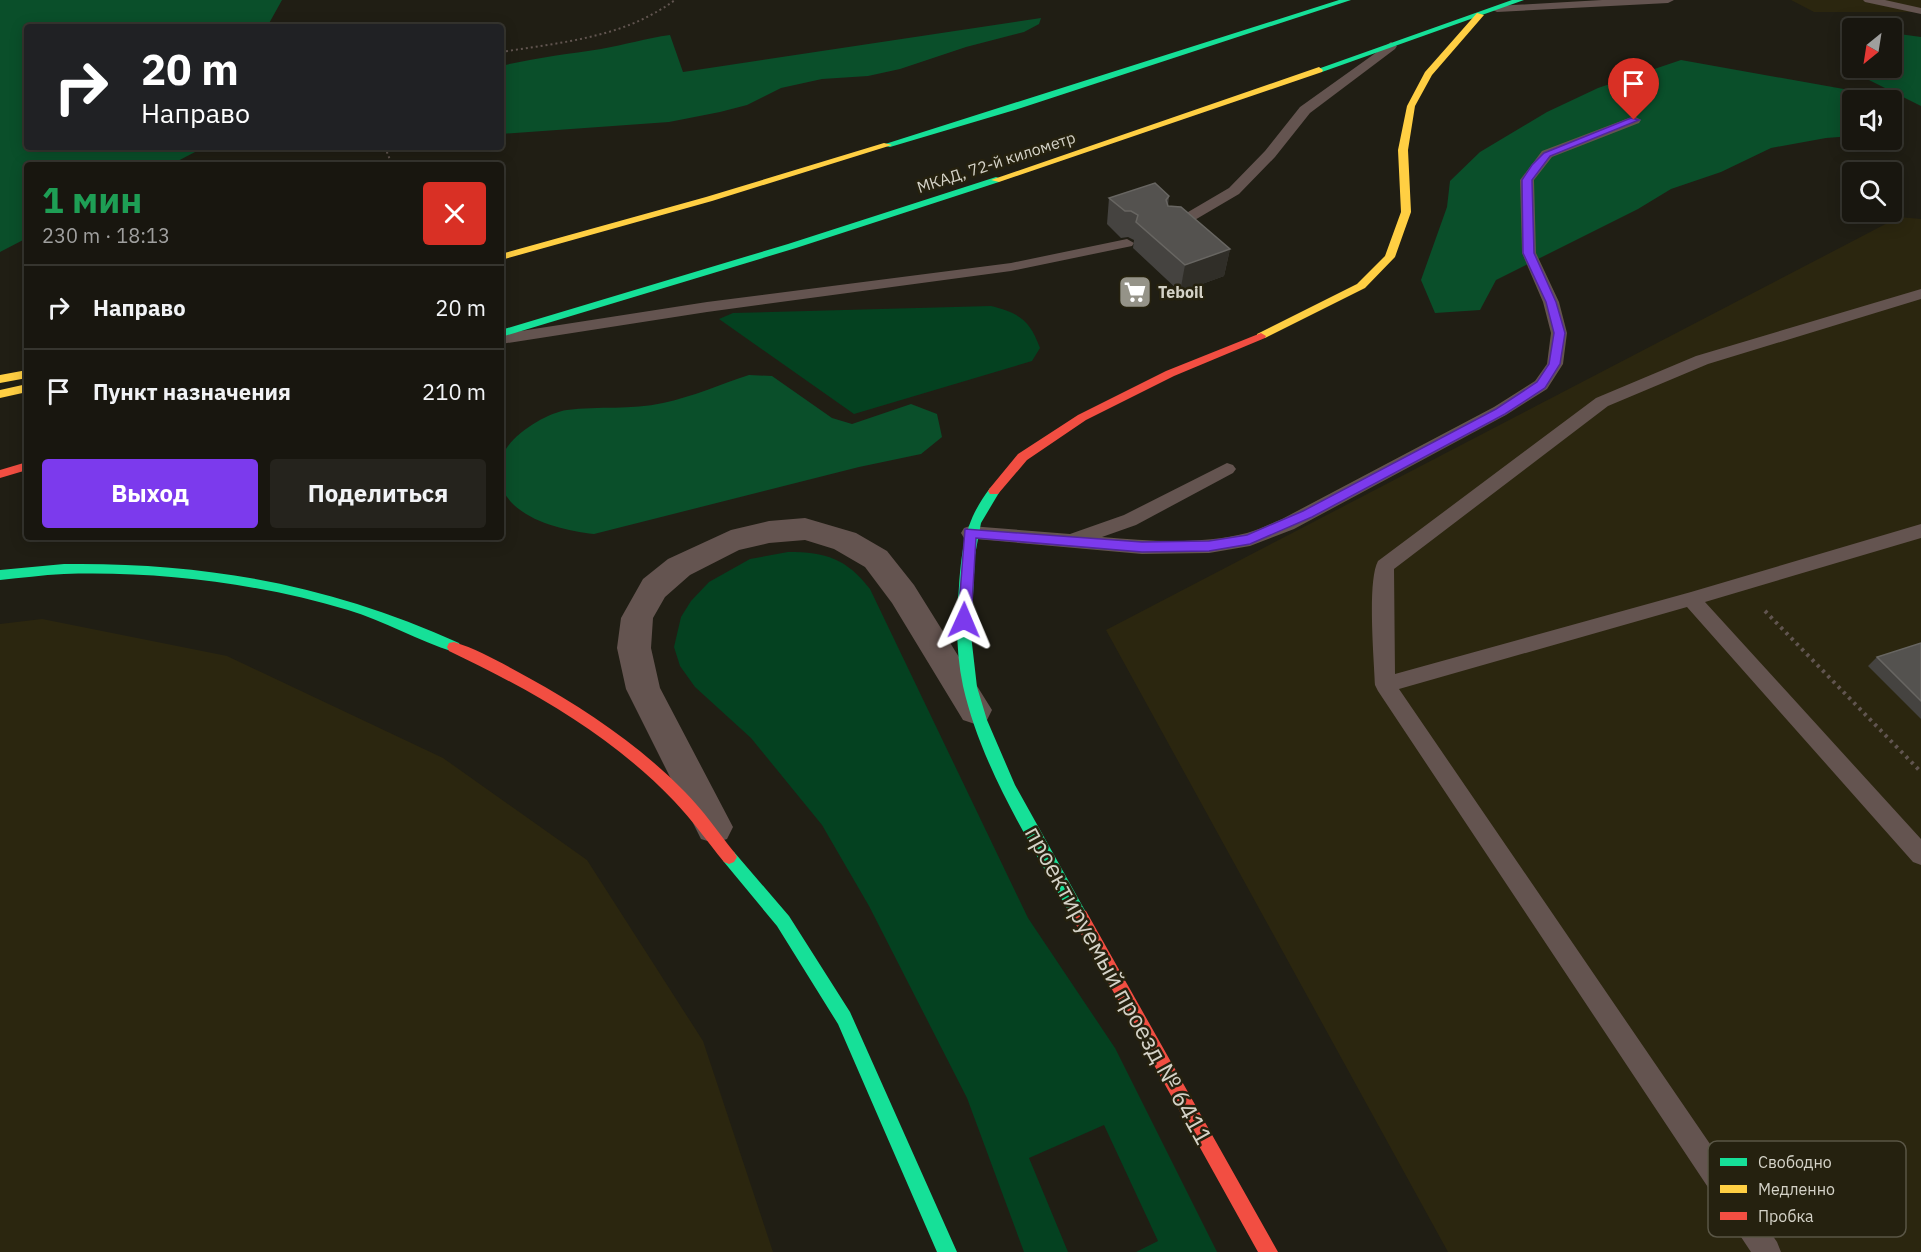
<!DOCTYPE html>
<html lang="ru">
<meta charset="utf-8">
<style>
body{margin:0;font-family:"IBM Plex Sans",sans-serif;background:#25231d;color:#f1f3f6;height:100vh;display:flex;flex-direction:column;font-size:22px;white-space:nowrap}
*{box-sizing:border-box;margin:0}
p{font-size:20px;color:#9f9f9e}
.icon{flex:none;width:33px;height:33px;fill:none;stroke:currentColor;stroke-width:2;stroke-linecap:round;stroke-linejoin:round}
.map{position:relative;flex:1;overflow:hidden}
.drawer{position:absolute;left:24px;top:162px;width:480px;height:378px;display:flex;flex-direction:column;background:#18160f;border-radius:6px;box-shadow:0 3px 15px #0003,0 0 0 2px #36352f}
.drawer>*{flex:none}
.top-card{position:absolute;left:24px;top:24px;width:480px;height:126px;border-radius:6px;box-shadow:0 3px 15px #0003,0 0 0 2px #36352f;background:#202124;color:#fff;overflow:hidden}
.needle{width:39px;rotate:210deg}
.buttons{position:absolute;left:1842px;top:18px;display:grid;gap:12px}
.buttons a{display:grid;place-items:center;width:60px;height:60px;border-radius:6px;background:#18160f;box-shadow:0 3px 15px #0003,0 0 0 2px #36352f;font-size:30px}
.pin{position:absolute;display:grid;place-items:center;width:51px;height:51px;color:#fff;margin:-62px -26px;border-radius:50% 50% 50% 0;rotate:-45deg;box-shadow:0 0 6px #0007}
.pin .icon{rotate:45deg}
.me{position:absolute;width:66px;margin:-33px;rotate:1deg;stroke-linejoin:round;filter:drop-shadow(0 0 4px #0008)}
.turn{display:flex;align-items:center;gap:21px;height:126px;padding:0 18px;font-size:27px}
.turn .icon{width:78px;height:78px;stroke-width:2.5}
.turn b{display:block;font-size:42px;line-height:51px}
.round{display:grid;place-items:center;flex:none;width:63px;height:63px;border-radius:6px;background:#25231d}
.overview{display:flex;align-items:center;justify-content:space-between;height:102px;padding:0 18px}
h1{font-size:36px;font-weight:700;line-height:45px;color:#1e9e55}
.action{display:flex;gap:12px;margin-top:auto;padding:12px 18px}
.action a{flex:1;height:69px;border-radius:6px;background:#7c3aed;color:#fff;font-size:24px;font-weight:700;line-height:69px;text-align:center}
.action a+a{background:#25231d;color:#f1f3f6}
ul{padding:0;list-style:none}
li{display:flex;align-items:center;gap:18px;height:84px;padding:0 18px;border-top:2px solid #36352f}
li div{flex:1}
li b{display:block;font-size:22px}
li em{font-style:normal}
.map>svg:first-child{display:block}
</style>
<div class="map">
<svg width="1921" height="1252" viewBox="0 0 1921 1252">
<rect width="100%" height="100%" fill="#201e14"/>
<path fill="#2b260f" d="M 1791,0 L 1921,0 L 1921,12 L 1814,12 Z
M 1899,217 L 1921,219 L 1921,1252 L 1448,1252 L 1106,630 Z
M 42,619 L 227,656 L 443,758 L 587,860 L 703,1041 L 773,1252 L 0,1252 L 0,624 Z"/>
<path fill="#044120" d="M 991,306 C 1019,313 1030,320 1040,348 L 1032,361 L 854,414 L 719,319 L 733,313 Z
M 788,552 C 826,552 847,559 870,589 L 1028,918 L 1115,1048 L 1217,1252 L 1136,1252 L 1158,1241 L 1104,1125 L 1029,1158 L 1068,1252 L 1024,1252 L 967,1098 L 869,906 L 822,825 L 751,738 L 695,687 L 680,666 L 674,647 L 681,617 L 691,601 L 709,582 L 750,559 Z"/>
<path fill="#0a4f2a" d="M 0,0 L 282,0 L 267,27 L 27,27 L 27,147 L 200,147 L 197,151 L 170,165 L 27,165 L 27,238 L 0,252 Z
M 1041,18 L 1039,24 L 1024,32 L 966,47 L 900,69 L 868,76 L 822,79 L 781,88 L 747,105 L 720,112 L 669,122 L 501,134 L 501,66 C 534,58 568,54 601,49 C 625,45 646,38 670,35 L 683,72 Z
M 1892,33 L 1921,37 L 1921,106 L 1853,72 L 1848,52 L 1852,47 L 1852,68 L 1892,68 Z
M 1681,60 L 1866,93 L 1878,100 L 1852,100 L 1852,136 L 1826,138 L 1771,148 L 1721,172 L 1671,189 L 1638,209 L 1496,280 L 1480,310 L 1435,313 L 1421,280 L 1447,207 L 1450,181 L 1480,152 L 1547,112 L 1598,88 Z
M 749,375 L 772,376 L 832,418 L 852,424 L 911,404 L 937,414 L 942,437 L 921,454 L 859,467 L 594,534 C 562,530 520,521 503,491 C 499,484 501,473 501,464 C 501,440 545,413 567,410 C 599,406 631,410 663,403 C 692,397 721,384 749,375 Z"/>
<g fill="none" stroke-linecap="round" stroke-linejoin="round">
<path stroke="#615550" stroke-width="2" stroke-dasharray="2 3" stroke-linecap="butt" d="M 501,52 C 563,42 623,38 675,0
M 385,147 L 392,165"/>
<path stroke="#615550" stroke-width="4" stroke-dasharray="3 4.5" stroke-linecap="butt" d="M 1765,611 L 1921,772"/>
<path fill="#645450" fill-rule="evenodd" d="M 1602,0 L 1674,0 L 1668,3 L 1497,12 L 1491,9 L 1497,6 Z
M 1863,0 L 1885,0 L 1921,8 L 1921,14 L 1865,2 Z
M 1391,42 L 1397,46 L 1395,49 L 1310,113 L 1275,157 L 1239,194 L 1176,231 L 1166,231 L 1164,228 L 1166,225 L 1229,188 L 1265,151 L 1300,107 Z
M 1634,116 L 1641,120 L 1639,123 L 1552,157 L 1534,180 L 1536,253 L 1559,302 L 1567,333 L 1563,364 L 1547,389 L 1506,415 L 1294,529 L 1250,546 L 1209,553 L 1142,554 L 964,538 L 961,533 L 964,528 L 970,526 L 1070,534 L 1124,515 L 1227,463 L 1233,465 L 1236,469 L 1233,473 L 1136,525 L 1102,537 C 1149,541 1200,545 1247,533 C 1258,530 1270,524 1282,519 L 1494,407 L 1535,381 L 1547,364 L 1551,333 L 1543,302 L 1522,253 L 1520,180 L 1542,151 Z
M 1127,239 L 1134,243 L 1132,246 L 1011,271 L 707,312 L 501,344 L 501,334 L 707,302 L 1011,263 Z
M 1921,289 L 1921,299 L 1708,364 L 1608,406 L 1394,569 L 1395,674 L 1691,592 L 1921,524 L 1921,538 L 1705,602 L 1921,839 L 1921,865 L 1913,862 L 1687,607 L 1399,689 L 1777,1242 L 1781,1252 L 1751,1252 L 1378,691 L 1375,685 C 1374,659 1367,581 1378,561 L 1596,398 L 1696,356 Z"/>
<path fill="#645450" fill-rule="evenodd" d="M 805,518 L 856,533 L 887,551 L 914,585 L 992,710 L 987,720 L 975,724 L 963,720 L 892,603 L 865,567 L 834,549 L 805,540 L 769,543 L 739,550 L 690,575 L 665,597 L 653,618 L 651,648 L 660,688 L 733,827 L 727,839 L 714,843 L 701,839 L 626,689 L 617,648 L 621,618 L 643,579 L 668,559 L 731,530 L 769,521 Z"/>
<path fill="#16e098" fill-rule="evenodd" d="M 1339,0 L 1351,0 L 1021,108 L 890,147 L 882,145 Z
M 1512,0 L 1524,0 L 1322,72 L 1315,70 Z
M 996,177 L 999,178 L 999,182 L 796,248 L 501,337 L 501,330 L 788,244 Z
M 994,487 L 1000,491 L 981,523 L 975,555 L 971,635 L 977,687 L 987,720 L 1015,785 L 1088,916 L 1086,921 L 1080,923 L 1074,921 C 1033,847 982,770 963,686 C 956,653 956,620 959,586 C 962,547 965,521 990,488 Z
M 64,564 C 204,562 331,585 459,643 L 461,647 L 459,651 L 454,652 C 418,641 385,621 348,610 C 258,583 158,571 64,574 C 42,575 21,578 0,580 L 0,570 Z
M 729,850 L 734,852 L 789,916 L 850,1012 L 957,1252 L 937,1252 L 838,1024 L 777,926 L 724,862 L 721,857 L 724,852 Z"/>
<path fill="#ffcf43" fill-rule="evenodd" d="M 1477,13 L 1484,15 L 1432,75 L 1415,106 L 1408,150 L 1411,212 L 1395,257 L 1365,288 L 1265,338 L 1257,338 L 1257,334 L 1357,284 L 1385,256 L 1401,212 L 1398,150 L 1407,106 L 1425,72 Z
M 1319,67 L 1323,70 L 1322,72 L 999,182 L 991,180 Z
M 884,143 L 892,145 L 712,201 L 501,260 L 501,254 L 706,197 Z
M 27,370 L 27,378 L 0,383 L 0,375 Z
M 27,384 L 27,392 L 0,398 L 0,390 Z"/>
<path fill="#f24e42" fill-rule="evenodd" d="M 1261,333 L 1266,336 L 1265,338 L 1174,376 L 1086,420 L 1027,460 L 998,494 L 990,494 L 988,491 L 990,488 L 1018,454 L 1078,415 L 1166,371 Z
M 27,462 L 27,470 L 0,478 L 0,470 Z
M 454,642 C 480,650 505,665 529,678 C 585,709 639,745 685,792 C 703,810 718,832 734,852 L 737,857 L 734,862 L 729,864 L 724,862 C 707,841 692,820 674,801 C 611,735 531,690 449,651 L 447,647 L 449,643 Z
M 1080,909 L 1086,911 L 1278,1252 L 1258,1252 L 1074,921 L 1072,916 L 1074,911 Z"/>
</g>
<path fill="#454340" d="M 1169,196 L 1168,206 L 1230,249 L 1224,276 L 1180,292 L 1133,248 L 1134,240 L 1128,237 L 1121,238 L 1107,224 L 1109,198 Z
M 1921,643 L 1921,719 L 1868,666 L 1877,657 Z"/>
<path fill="#302e28" d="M 1230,249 L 1224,276 L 1180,292 L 1185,265 Z"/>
<path fill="#54524f" stroke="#686662" stroke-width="1.5" d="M 1155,183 L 1169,196 L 1166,200 L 1168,206 L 1181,207 L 1230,249 L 1185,265 L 1136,222 L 1138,215 L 1131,211 L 1125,211 L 1109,198 Z
M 1921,643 L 1921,701 L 1877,657 Z"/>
<path fill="#7c3aed" stroke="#51269a" stroke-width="1.5" d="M 1631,118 L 1639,120 L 1550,156 L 1532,180 L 1534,253 L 1556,302 L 1565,333 L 1560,364 L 1545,388 L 1505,414 L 1312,517 L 1250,544 L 1209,551 L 1142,552 L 976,538 L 971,620 L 964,626 L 960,624 L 958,620 L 965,529 L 1142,542 L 1209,541 L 1247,535 L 1303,511 L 1496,409 L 1537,382 L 1549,364 L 1554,333 L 1546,302 L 1523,253 L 1522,180 L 1532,165 L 1544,153 Z"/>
<defs>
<symbol id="supermarket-square" viewBox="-11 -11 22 22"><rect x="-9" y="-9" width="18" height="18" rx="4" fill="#959388" stroke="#25210f"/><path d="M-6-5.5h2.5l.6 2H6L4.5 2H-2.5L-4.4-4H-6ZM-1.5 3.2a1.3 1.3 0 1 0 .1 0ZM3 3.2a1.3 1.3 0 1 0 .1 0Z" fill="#fff"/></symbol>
</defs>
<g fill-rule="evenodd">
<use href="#supermarket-square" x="1116" y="273" width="38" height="38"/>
</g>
<g text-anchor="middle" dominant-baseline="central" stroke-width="5" stroke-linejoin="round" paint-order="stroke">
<g font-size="16" fill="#d4d2c7" stroke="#25210f">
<text transform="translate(996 162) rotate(-18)">МКАД, 72-й километр</text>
</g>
<g font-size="16" font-weight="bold" fill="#d4d2c7" stroke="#25210f" text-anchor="start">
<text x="1158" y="292">Teboil</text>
</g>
<g font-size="24" fill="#d4d2c7" stroke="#25210f">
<text transform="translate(1119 985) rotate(61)">проектируемый проезд № 6411</text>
</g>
</g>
<rect x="1708" y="1141" width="198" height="96" rx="9" fill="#25210f" stroke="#5a5646" stroke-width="1.5"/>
<rect x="1720" y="1158" width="27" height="8" fill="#16e098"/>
<rect x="1720" y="1185" width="27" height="8" fill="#ffcf43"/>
<rect x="1720" y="1212" width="27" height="8" fill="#f24e42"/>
<g font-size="16" fill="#d4d2c7">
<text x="1758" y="1168">Свободно</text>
<text x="1758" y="1195">Медленно</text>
<text x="1758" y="1222">Пробка</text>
</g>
</svg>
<div class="buttons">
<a><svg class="needle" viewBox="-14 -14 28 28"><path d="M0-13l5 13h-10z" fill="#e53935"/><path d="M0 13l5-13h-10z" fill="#9f9f9e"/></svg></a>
<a><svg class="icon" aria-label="sound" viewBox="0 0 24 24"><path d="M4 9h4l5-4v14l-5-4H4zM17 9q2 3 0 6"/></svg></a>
<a><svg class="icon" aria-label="search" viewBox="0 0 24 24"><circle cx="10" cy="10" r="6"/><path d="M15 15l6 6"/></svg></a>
</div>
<div class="pin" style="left:1634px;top:120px;background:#d93025"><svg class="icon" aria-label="arrive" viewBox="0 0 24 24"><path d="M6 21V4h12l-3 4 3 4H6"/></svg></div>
<svg class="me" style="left:964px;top:620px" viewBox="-20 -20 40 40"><path d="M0-17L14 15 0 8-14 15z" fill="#7c3aed" stroke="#fff" stroke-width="4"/></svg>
<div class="top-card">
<div class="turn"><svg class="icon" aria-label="right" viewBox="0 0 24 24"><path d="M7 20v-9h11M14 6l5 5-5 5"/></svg><div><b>20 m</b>Направо</div></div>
</div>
<section class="drawer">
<div class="overview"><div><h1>1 мин</h1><p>230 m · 18:13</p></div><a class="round" style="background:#d93025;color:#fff"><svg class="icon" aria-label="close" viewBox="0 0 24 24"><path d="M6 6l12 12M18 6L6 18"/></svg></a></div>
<ul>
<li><svg class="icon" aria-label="right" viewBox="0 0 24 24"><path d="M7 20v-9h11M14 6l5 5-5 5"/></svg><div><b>Направо</b></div><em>20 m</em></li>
<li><svg class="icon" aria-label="arrive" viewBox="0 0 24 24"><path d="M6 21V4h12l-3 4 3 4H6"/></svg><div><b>Пункт назначения</b></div><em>210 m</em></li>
</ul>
<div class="action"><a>Выход</a><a>Поделиться</a></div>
</section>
</div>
